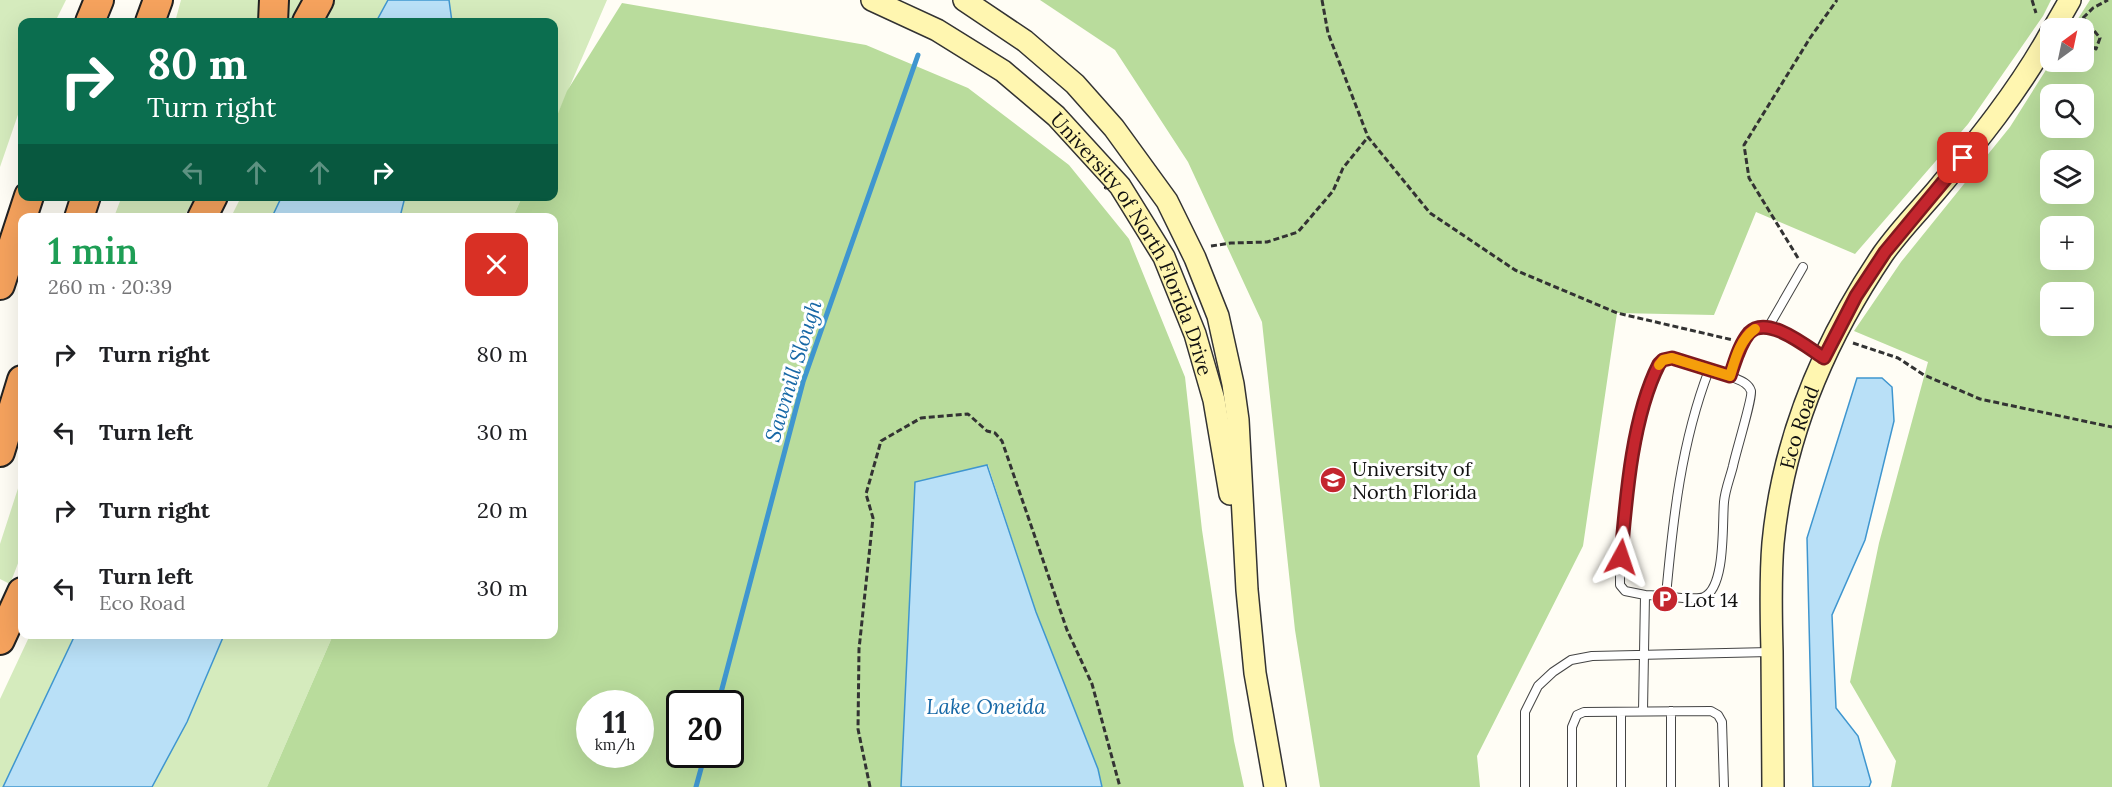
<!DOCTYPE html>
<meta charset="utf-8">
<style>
body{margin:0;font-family:Lora,serif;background:#f2f2f2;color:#202124;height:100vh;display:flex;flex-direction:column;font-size:22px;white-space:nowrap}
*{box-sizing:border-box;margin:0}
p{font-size:20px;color:#757577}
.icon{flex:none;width:33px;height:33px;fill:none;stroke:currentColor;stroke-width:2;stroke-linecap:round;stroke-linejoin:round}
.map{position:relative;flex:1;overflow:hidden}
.sheet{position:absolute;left:18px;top:213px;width:540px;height:426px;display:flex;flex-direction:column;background:#fff;border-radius:12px;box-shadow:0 6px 24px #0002}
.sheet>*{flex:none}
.guide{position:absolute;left:18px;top:18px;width:540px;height:183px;border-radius:12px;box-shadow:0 6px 24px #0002;background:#0b6e4f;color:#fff;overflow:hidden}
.needle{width:39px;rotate:33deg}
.fabs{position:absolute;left:2040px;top:18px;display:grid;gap:12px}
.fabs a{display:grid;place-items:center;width:54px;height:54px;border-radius:12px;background:#fff;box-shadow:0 6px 24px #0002;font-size:30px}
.speed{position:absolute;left:576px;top:690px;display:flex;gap:12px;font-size:30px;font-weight:700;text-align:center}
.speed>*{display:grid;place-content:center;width:78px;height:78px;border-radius:50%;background:#fff;box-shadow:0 6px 24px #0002;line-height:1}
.speed small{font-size:15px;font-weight:400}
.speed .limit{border:3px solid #111;border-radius:9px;background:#fff;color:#111}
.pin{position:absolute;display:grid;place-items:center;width:51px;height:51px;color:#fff;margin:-26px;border-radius:12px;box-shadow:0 3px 9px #0006}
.me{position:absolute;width:66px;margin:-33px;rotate:5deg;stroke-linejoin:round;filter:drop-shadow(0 0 4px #0008)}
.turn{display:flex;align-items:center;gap:21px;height:126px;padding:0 30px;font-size:27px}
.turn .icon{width:78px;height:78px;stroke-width:2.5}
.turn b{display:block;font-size:42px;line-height:51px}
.lanes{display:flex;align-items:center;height:57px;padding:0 30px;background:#0003;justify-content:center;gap:30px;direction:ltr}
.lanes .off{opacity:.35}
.round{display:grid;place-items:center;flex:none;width:63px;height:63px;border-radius:12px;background:#f2f2f2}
.head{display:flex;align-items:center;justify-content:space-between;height:102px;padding:0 30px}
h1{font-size:36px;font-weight:600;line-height:45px;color:#1e9e55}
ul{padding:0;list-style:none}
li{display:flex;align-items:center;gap:18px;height:78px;padding:0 30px}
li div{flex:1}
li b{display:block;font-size:22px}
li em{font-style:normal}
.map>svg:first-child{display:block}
</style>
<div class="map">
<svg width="2112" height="787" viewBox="0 0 2112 787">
<rect width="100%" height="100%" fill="#fffdf5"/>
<path fill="#d5ebbd" d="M 0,0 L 66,0 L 55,22 L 22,22 L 22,103 L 0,167 Z
M 181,0 L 262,0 L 261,22 L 175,22 Z
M 285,0 L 308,0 L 296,22 L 283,22 Z
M 334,0 L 388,0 L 376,22 L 324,22 Z
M 449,0 L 607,0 L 554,123 L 554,22 L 452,22 Z
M 122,196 L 195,196 L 195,197 L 184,217 L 114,217 Z
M 241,197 L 241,196 L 282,197 L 272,217 L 231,217 Z
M 405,197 L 405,196 L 522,197 L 513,217 L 400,217 Z
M 22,476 L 22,553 L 10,584 L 0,579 L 0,544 Z
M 30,635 L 75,635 L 3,787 L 0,787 L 0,699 Z
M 224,635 L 333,635 L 267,787 L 152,787 L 187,722 Z"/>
<path fill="#b9dc9c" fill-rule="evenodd" d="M 1040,0 L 2051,0 L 2043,16 L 1968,124 L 1855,254 L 1756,212 L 1714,315 L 1617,313 L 1583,546 L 1477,756 L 1480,787 L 1320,787 L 1295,630 L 1262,322 L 1188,162 L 1115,50 Z
M 2090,0 L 2112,0 L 2112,787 L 1891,787 L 1896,761 L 1850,682 L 1879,543 L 1928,362 L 1854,331 L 1901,262 L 2010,127 L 2051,62 L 2084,62 L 2084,28 L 2072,28 ZM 2050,94 L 2084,94 L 2084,128 L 2050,128 ZM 2050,160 L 2084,160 L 2084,194 L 2050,194 ZM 2050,226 L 2084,226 L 2084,260 L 2050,260 ZM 2050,292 L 2084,292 L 2084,326 L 2050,326 Z
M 622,3 L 866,45 L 968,88 L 1069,165 L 1129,239 L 1185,377 L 1202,530 L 1234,741 L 1244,787 L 1102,787 L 1098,769 L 1036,612 L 988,465 L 915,482 L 901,787 L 267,787 L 333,635 L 554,634 L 554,218 L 513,217 L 522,197 L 554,196 L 554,123 L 567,91 ZM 590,704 L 640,704 L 640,754 L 590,754 ZM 680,704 L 730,704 L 730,754 L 680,754 Z"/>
<path fill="#b9e0f7" stroke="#3f96cf" stroke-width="1.5" d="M 388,0 L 449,0 L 452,22 L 376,22 Z
M 282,196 L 405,196 L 405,197 L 400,217 L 272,217 Z
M 1857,378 L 1882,378 L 1892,387 L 1894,421 L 1865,540 L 1832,615 L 1836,708 L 1858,736 L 1871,782 L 1869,787 L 1813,787 L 1807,538 Z
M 987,465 L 1036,612 L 1098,769 L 1102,787 L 901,787 L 915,482 Z
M 75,635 L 224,635 L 187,722 L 152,787 L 3,787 Z"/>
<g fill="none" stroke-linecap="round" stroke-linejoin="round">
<path stroke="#3f96cf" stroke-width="5" d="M 718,704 L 803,382 L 918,55
M 696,787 L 705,754"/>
<defs>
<path id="lane" d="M 1769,326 L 1803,267
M 1645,595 L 1625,591 L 1620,585 L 1620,577 C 1623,526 1629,476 1640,425 C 1644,404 1649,377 1663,360 L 1672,358 L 1730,376
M 1666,596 C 1673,519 1681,443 1709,370
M 1643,711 L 1645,595 C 1657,595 1696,601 1704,597 C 1726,587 1722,523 1724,502 C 1725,490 1730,478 1733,466 C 1735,455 1753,397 1751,391 C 1748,382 1738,380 1730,376 C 1737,355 1743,327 1769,326 L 1823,357
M 1671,711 L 1671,787
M 1525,787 L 1525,712 L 1538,686 L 1553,672 L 1571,660 L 1592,656 L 1770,652
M 1572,787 L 1572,727 L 1577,715 L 1584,712 L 1711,711 L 1718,715 L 1722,722 L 1724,787
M 1621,787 L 1621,712"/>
<g id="secondary">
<path id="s1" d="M 872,0 L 937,30 L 1003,71 L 1056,116 L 1120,186 L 1164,257 L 1195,334 L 1214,400 L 1230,494"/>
<path d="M 964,0 L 1025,41 L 1075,84 L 1114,128 L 1167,201 L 1195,258 L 1218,316 L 1233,384 L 1238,420 L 1247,590 L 1255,673 L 1275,787"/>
<path d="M 2054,28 L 2070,0"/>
<path id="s2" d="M 1773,787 C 1773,742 1772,696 1772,651 C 1771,615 1770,579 1773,543 C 1783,438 1825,340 1883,254 C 1899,231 1918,212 1936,191 C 1977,142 2019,90 2050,34"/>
</g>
<path id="highway" d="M 90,22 L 99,0
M 150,22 L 158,0
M 273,22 L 274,0
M 307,22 L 319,0
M 79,218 L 86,196
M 202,218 L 213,196
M 0,285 L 29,196
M 0,452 L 22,380
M 0,640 L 22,592"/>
</defs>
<use href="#lane" stroke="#444" stroke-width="10"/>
<use href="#secondary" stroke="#333" stroke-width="24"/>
<use href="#highway" stroke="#222" stroke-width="32"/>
<path stroke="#333" stroke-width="3" stroke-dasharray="6 3" stroke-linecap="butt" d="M 1322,0 L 1328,33 L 1368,137 L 1430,213 L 1515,270 L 1617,313 L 1733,340
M 2032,0 L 2036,13
M 2083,17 L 2100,38 L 2096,49 L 2084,41
M 2083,18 L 2093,8 L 2108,0
M 1211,246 L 1231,243 L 1267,242 L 1298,232 L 1333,191 L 1343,168 L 1368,137
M 1798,258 L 1749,178 L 1744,145 L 1810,38 L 1837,0
M 1853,343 L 1898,358 L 1924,375 L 1980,399 L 2112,427
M 870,787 L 858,729 L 859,649 L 873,518 L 866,494 L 881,441 L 921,418 L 968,414 L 987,431 L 995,433 L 1002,441 L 1067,630 L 1092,684 L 1120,787"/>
<use href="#lane" stroke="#fff" stroke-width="8"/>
<use href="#secondary" stroke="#fff6b0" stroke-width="21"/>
<use href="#highway" stroke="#f5a25d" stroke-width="28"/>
</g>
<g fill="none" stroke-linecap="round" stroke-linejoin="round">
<defs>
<path id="route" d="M 1621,557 C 1626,498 1632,417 1659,364 L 1663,360 L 1672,358 L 1730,376 C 1735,362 1739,345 1749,333 C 1767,314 1807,347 1824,358 L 1856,296 L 1885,252 L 1963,158"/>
</defs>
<use href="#route" stroke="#7f191e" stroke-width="15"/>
<use href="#route" stroke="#c4262e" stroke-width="10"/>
<path stroke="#f59e0b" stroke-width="10" d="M 1659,365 L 1663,360 L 1672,358 L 1730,376 C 1735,360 1740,339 1755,329"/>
</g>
<defs>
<symbol id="university-disc" viewBox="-11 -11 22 22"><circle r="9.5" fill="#c4262e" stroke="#fff"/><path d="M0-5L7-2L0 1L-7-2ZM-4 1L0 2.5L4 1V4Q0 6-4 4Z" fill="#fff"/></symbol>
<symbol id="parking-disc" viewBox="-11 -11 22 22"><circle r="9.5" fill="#c4262e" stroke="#fff"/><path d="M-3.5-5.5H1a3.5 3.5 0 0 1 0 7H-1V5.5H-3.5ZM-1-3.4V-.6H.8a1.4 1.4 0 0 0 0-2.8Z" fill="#fff"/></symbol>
</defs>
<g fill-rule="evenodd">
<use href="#university-disc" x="1318" y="465" width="30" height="30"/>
<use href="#parking-disc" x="1650" y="584" width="30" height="30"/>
</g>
<g text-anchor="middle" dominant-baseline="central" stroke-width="6" stroke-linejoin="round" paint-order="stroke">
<g font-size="20" fill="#111" stroke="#fff">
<text stroke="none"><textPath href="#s1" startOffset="370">University of North Florida Drive</textPath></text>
<text stroke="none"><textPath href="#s2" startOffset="363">Eco Road</textPath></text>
</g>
<g font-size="20" fill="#111" stroke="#fff" text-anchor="start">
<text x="1352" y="468">University of<tspan x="1352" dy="23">North Florida</tspan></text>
<text x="1684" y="599">Lot 14</text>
</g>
<g font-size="21" font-style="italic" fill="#1768a6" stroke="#fff">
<text transform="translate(793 371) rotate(-73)">Sawmill Slough</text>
<text x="986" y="706">Lake Oneida</text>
</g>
</g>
</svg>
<div class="fabs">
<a><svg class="needle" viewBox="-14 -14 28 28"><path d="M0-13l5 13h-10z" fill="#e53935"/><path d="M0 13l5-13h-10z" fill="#757577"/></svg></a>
<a><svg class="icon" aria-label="search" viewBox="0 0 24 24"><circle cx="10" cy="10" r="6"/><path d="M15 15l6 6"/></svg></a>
<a><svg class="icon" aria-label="layers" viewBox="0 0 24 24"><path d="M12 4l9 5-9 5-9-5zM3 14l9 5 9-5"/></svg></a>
<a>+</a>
<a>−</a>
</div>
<div class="speed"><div>11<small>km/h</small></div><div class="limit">20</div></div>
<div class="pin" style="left:1963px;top:158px;background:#d93025"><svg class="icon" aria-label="arrive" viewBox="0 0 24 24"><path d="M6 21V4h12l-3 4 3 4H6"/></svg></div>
<svg class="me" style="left:1621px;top:557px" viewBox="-20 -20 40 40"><path d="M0-17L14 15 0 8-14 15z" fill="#c4262e" stroke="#fff" stroke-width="4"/></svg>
<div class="guide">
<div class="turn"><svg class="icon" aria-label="right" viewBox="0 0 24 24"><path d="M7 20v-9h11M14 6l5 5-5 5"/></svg><div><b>80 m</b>Turn right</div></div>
<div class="lanes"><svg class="icon off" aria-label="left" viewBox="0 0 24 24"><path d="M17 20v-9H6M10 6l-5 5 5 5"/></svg><svg class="icon off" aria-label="ahead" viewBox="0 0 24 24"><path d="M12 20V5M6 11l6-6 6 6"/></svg><svg class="icon off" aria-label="ahead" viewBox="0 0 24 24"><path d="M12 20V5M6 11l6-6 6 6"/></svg><svg class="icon" aria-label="right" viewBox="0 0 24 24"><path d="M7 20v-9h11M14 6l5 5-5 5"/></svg></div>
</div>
<section class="sheet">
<div class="head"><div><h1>1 min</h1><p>260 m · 20:39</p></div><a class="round" style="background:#d93025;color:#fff"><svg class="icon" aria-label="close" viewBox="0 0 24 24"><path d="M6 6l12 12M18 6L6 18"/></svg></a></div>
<ul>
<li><svg class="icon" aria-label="right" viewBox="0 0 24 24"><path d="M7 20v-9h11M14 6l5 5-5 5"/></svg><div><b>Turn right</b></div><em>80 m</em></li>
<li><svg class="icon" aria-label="left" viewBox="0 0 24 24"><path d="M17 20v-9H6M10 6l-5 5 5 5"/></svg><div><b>Turn left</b></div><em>30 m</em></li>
<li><svg class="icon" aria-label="right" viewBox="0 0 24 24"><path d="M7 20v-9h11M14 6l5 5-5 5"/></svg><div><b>Turn right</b></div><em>20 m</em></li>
<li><svg class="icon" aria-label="left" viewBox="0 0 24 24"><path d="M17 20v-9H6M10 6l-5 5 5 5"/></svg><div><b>Turn left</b><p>Eco Road</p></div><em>30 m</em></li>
</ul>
</section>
</div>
